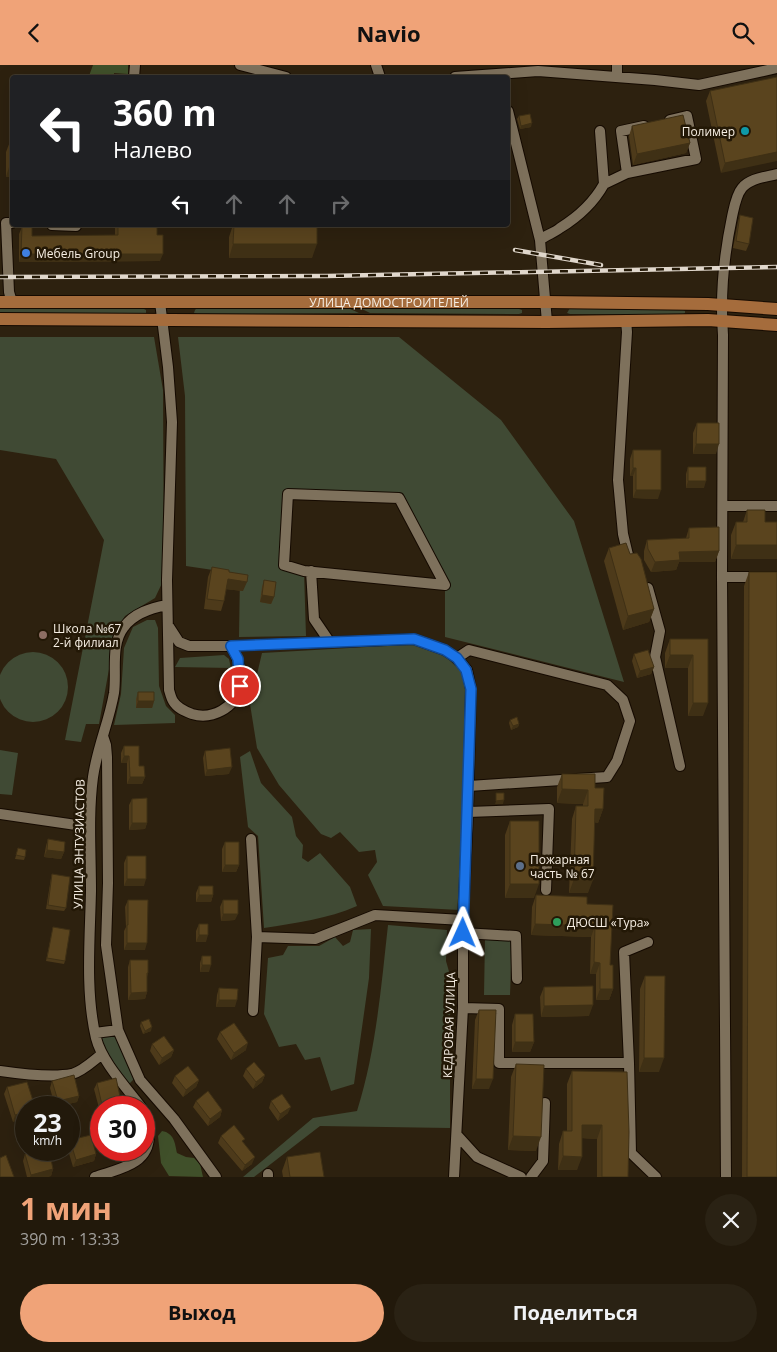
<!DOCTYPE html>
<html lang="ru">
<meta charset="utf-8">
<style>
body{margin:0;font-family:"Open Sans",sans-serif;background:#2a2214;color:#f1f3f6;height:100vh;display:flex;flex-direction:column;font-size:19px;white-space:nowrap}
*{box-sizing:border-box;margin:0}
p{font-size:16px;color:#a2a09d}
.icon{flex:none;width:28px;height:28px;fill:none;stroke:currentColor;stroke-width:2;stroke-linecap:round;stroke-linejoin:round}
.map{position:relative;height:1112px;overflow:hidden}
.details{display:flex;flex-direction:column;background:#22190b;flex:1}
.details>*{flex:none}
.hud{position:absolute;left:10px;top:10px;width:500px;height:152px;border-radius:5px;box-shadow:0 5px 20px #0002,0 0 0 1px #3f382c;background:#202124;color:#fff;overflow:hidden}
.speed{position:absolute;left:15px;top:1031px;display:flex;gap:10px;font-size:25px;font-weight:700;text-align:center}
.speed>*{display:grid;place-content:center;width:65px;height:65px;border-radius:50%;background:#22190b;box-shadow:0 5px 20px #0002,0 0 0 1px #3f382c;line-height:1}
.speed small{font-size:12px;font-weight:400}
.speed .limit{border:8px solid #d22;background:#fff;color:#111}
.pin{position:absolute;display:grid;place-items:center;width:42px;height:42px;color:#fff;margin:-21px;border:2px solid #fff;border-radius:50%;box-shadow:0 1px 5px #0007}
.me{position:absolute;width:55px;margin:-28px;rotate:1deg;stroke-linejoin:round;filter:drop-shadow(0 0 4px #0008)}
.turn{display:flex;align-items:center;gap:18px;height:105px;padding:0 20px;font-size:22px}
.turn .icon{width:65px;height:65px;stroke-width:2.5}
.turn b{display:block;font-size:35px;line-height:42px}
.lanes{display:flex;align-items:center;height:48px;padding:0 20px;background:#0003;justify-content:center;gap:25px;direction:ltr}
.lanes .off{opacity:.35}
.round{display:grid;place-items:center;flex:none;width:52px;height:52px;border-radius:26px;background:#2a2214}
.headline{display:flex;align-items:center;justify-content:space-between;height:85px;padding:0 20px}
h1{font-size:30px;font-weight:700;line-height:38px;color:#f0a378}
.cta{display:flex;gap:10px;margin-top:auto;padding:10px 20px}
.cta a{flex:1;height:58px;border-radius:30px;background:#f0a378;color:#111;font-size:20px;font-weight:700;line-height:58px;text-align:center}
.cta a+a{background:#2a2214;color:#f1f3f6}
header{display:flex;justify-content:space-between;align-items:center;height:65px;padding:0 20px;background:#f0a378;color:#111;font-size:22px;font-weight:700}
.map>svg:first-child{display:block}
</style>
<header><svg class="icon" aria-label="back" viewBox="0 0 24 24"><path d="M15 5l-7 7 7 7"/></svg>Navio<svg class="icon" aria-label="search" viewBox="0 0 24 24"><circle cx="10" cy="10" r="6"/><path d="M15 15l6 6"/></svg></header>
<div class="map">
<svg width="777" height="1112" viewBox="0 0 777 1112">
<rect width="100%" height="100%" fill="#2d210f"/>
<path fill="#404a34" d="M 0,243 L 144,244 L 146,245 L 146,248 L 144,249 L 0,249 Z
M 197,243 L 348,243 L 359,248 L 197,249 L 194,248 L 195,245 Z
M 360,243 L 519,244 L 522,245 L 522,248 L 519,249 L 370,248 Z
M 570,243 L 682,244 L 685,246 L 685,248 L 682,250 L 570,249 L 567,248 Z
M 0,272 L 154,272 L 163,325 L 164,514 L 155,533 L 125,551 L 116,566 L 99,659 L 86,659 L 81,677 L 65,675 L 104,475 L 56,394 L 0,385 Z
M 178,272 L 399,272 L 501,355 L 574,456 L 624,617 L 445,572 L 445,520 L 399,433 L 288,430 L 284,500 L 304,506 L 306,571 L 239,572 L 240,509 L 186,501 L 185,331 Z
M 147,555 L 155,555 L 158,563 L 159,621 L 166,641 L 175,650 L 175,658 L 114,660 L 121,629 L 124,583 L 133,562 Z
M 419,579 L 445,591 L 464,609 L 467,628 L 463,717 L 460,845 L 383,841 L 368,810 L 377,797 L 375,785 L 359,787 L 340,767 L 331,773 L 321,769 L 279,720 L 257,683 L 250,639 L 262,588 Z
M-2 622a35 35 0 1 1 70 0a35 35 0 1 1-70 0Z
M 224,590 L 229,594 L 231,603 L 175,602 L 180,593 Z
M 0,685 L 18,688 L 12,730 L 0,729 Z
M 250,686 L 261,718 L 292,752 L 296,771 L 303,780 L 302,793 L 308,797 L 320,788 L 350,822 L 357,841 C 328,854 295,858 264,863 L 258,771 L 248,762 L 240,692 Z
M 388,860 L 447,865 L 446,896 L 450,910 L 450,1063 L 320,1061 L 254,1112 L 243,1112 L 313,1053 L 357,1046 C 376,986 381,923 388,860 Z
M 371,864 L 369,913 L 354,1019 L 331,1026 L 320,992 L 305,995 L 296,979 L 279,982 L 264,949 L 268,893 L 283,890 L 288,881 L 319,881 L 335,872 L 343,881 L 350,877 L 353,865 Z
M 485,873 L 512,874 L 510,930 L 484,930 Z
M 109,968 L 116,970 L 134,1011 L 133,1015 L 129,1019 L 108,990 L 99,972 Z"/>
<path fill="#40502a" d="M 93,0 L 128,0 L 128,9 L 114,8 L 114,12 L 44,12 L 89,11 Z
M 162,1066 C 174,1068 175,1078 177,1088 L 186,1092 L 194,1093 L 200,1099 L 203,1112 L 169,1111 L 161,1098 L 158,1071 Z"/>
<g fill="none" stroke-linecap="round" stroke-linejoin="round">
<defs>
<path id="minor" d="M 240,0 L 286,12
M 376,0 L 380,12
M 617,0 L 617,12
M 134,12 L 135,0
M 455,12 L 538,6 L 655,15 L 699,20 L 777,3
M 508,46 L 540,175 L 547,257
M 627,108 L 696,94 L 687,51 L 670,55
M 604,119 L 627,108 L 621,66 L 644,61
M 52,160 L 76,161
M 540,175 C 546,170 554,168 560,163 C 578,152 594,137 604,119 L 600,66
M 12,237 L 9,227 L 6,158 L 12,158
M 160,237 L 168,302 L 172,357 L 167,515 L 169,625 C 170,628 171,633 173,636 C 177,643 184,646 192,649 C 212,655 235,643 240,622 C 243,608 238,592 231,581 L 189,581 L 179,577 L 168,560
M 626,255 L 627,267 L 618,415 L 623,469 L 628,490
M 288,429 L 399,433 L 445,520 L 304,506 L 284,500 Z
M 723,441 L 777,441
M 311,506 L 314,554 L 329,576
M 722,512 L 777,512
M 648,523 L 660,566 L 655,592 L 680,701
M 231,581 L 414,574 L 445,585 L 457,593 L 467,605 L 471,624 L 468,747 L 463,855 L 463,943 L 454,1112
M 457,593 L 469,585 L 607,620 L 623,635 L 630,656 L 617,696 L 607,712 L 469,721
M 103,671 L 106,680 L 107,692 L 108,818 L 106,880 L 118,965 L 140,1015 L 174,1054 L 216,1112
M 468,747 L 549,744 L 546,825
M 0,749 L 90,762
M 251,774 L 257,872 L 315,874 L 375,850 L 463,855
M 463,868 L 516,871 L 517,914
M 463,943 L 499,944 L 499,998 L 629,998 L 631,1088 L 656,1112
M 253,946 L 257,872
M 95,968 L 118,965
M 629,998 L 624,887 L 648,877
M 0,1006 C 21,1009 52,1013 72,1009 C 83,1006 93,996 102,989
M 141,1042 C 126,1022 102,997 96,973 C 85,927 90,873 91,826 C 91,788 88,750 93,712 C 97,683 109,657 114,628 C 117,607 110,580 124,562 C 134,548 151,543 167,540
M 457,1070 L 477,1092 L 521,1112
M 268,1109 L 268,1112
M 95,1112 C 118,1104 150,1100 149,1069 C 149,1062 148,1053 144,1046
M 531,1112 L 543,1096 L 545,1038
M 726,1112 L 722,512 L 723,270 C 720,231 724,190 732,152 C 734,143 736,130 742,123 C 750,113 766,112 777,109"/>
<g id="major">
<path id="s1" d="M 0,237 L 547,237 L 708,239 L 777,244"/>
<path d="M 0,254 L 547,257 L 708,255 L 777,260"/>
</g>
</defs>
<use href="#minor" stroke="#150a00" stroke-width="12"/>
<use href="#major" stroke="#150a00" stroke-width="14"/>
<use href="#minor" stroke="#7e715c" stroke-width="10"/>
<use href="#major" stroke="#a56c3c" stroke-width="12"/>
<defs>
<path id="rail" d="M 515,185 L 601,200
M 0,212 L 327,211 L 777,202"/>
</defs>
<use href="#rail" stroke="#e0d7cc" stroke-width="4.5"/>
<use href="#rail" stroke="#231806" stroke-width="2.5" stroke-dasharray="8" stroke-linecap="butt"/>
</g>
<path fill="#4d3a1a" d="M 777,12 L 721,108 L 706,36 L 710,26 Z
M 519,51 L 531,62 L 520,64 L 517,54 Z
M 632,61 L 690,78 L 686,88 L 633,100 L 629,71 Z
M 11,74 L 12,74 L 12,147 L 9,147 L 10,112 L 6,112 L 6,87 Z
M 740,150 L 749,179 L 746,186 L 733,183 L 738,157 Z
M 115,160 L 157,160 L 157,170 L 160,196 L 19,197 L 19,169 L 22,162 L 32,171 L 115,170 Z
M 233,160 L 317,160 L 312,193 L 229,193 L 229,172 Z
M 697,358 L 716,389 L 693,389 L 693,368 Z
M 633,385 L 658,434 L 633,433 L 633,411 L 630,411 L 630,394 Z
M 688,402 L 704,423 L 686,423 L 686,409 Z
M 747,445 L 765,457 L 777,457 L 777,494 L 731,494 L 731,470 L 736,457 L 743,457 Z
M 689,463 L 719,486 L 715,497 L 679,497 L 676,505 L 651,507 L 644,495 L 644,486 L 647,475 L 686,473 Z
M 609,483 L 630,489 L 654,544 L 649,557 L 623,565 L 604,496 Z
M 212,502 L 229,507 L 243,526 L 226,524 L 224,536 L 221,546 L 204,544 L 208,512 Z
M 749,507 L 777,1112 L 742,1112 L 744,521 Z
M 264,515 L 274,532 L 271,539 L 260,537 L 262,522 Z
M 670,574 L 708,574 L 703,651 L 688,651 L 688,603 L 665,603 L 665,588 Z
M 634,589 L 654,602 L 651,609 L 637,613 L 632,596 Z
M 138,627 L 154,636 L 152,643 L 136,643 L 136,634 Z
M 510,655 L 519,659 L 518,662 L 511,665 L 509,658 Z
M 124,681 L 145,712 L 142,719 L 127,719 L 127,698 L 121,698 L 121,688 Z
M 205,686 L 229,709 L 205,711 L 203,693 Z
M 562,709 L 595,723 L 603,744 L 598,758 L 595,757 L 588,828 L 569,828 L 572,754 L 576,741 L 583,741 L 583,739 L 557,738 L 557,722 Z
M 132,734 L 147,758 L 145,764 L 129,765 L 129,740 Z
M 510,756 L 534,833 L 505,833 L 505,770 Z
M 48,774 L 64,787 L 61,794 L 44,792 L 46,781 Z
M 225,777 L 239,800 L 236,807 L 222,807 L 222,784 Z
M 18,783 L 25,792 L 24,795 L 15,794 Z
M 127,791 L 144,821 L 124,821 L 124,798 Z
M 52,809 L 66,843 L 64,846 L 46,844 L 51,813 Z
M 199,821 L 213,830 L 211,837 L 196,837 L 196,828 Z
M 536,830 L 587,839 L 610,900 L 613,924 L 609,935 L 596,935 L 596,909 L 590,909 L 591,872 L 531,870 L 532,842 Z
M 128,835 L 145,885 L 124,885 L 124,866 L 126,862 L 125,842 Z
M 223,835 L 235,855 L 221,856 L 220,842 Z
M 199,859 L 206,877 L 196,877 L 196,866 Z
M 53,862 L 65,896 L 64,899 L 46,896 Z
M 202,891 L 209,907 L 200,907 L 200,898 Z
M 130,895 L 148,908 L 147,912 L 147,927 L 145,934 L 128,935 L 128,902 Z
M 645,911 L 659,1007 L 639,1007 L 640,924 Z
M 544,922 L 589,951 L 541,952 L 540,932 Z
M 219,923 L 235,942 L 216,942 L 217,930 Z
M 479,945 L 489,1024 L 472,1024 L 475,955 Z
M 515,949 L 534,977 L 530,987 L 512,987 L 512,960 Z
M 141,957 L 151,966 L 143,969 L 140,961 Z
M 220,967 L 246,985 L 231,995 L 217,974 Z
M 152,979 L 174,985 L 171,992 L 159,1000 L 150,986 Z
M 516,999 L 536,1086 L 508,1085 L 511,1012 Z
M 246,1004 L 265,1010 L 262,1017 L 253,1024 L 243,1011 Z
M 572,1006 L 627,1007 L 628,1112 L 597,1112 L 597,1074 L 582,1073 L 577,1105 L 558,1105 L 559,1079 L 563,1066 L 567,1066 L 567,1019 Z
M 175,1011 L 199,1015 L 196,1022 L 183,1032 L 172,1018 Z
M 52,1016 L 79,1031 L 77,1037 L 55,1042 L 50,1023 Z
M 97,1018 L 121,1036 L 119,1042 L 101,1042 L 101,1047 L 100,1047 L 94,1024 Z
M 7,1022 L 35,1042 L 13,1057 L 4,1029 Z
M 196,1036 L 222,1045 L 220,1052 L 208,1061 L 193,1042 Z
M 271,1036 L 288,1048 L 278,1056 L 269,1043 Z
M 221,1071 L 244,1078 L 252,1099 L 242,1106 L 218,1078 Z
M 70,1075 L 96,1089 L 94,1096 L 73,1102 L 68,1085 L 69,1079 Z
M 25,1089 L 53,1104 L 51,1111 L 47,1112 L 27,1112 L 23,1096 Z
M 287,1092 L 324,1112 L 283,1112 L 282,1106 Z"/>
<path fill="#3f3015" d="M 532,58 L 531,62 L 520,64 L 521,61 Z
M 690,78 L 686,88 L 633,100 L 637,89 Z
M 777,87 L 777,96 L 721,108 L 725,98 Z
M 10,99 L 12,99 L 12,106 L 10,112 L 6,112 Z
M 12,137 L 12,147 L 9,147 Z
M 233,179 L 317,179 L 312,193 L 229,193 Z
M 21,189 L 163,189 L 160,196 L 19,197 Z
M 696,379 L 719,379 L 716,389 L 693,389 Z
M 633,403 L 636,403 L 633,411 L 630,411 Z
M 688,416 L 706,416 L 704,423 L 686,423 Z
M 636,425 L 661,425 L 658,434 L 633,433 Z
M 736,480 L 777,480 L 777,494 L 731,494 Z
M 719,486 L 715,497 L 679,497 L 676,505 L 651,507 L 655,497 L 679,487 Z
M 228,514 L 247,517 L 243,526 L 224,524 Z
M 262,530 L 274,532 L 271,539 L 260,537 Z
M 654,544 L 649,557 L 623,565 L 628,551 Z
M 670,590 L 693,590 L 688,603 L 665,603 Z
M 654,602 L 651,609 L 637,613 L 640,606 Z
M 138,636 L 154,636 L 152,643 L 136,643 Z
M 693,638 L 708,638 L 703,651 L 688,651 Z
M 519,659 L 518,662 L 511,665 L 513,661 Z
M 124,691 L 129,691 L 127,698 L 121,698 Z
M 232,702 L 229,709 L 205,711 L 207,705 Z
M 130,712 L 145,712 L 142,719 L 127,719 Z
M 562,724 L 588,725 L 583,739 L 557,738 Z
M 504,735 L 503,739 L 495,739 L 496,736 Z
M 595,744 L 603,744 L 598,758 L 590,757 Z
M 132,758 L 147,758 L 145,764 L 129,765 Z
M 47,785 L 64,787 L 61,794 L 44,792 Z
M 225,800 L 239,800 L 236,807 L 222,807 Z
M 127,814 L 146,814 L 144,821 L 124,821 Z
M 574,814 L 593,815 L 588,828 L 569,828 Z
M 510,819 L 539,819 L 534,833 L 505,833 Z
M 199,830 L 213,830 L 211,837 L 196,837 Z
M 223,849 L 238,849 L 235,855 L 221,856 Z
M 535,859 L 595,861 L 591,872 L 531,870 Z
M 199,870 L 208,870 L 206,877 L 196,877 Z
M 127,878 L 147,878 L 145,885 L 124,885 Z
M 594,897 L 600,898 L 596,909 L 590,909 Z
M 202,900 L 211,900 L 209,907 L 200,907 Z
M 600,924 L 613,924 L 609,935 L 596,935 Z
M 147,927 L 145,934 L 128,935 L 131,928 Z
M 219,935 L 237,935 L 235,942 L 216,942 Z
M 593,940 L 589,951 L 541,952 L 544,941 Z
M 152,962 L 151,966 L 143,969 L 145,966 Z
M 515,977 L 534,977 L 530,987 L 512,987 Z
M 248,978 L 246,985 L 231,995 L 234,988 Z
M 174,985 L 171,992 L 159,1000 L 162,993 Z
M 644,993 L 664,993 L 659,1007 L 639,1007 Z
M 265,1010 L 262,1017 L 253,1024 L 256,1017 Z
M 476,1014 L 493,1014 L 489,1024 L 472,1024 Z
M 199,1015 L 196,1022 L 183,1032 L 186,1025 Z
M 79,1031 L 77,1037 L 55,1042 L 58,1036 Z
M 121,1036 L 119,1042 L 101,1042 L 102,1040 Z
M 291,1042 L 288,1048 L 278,1056 L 280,1049 Z
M 222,1045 L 220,1052 L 208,1061 L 210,1054 Z
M 26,1047 L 26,1053 L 13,1057 L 15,1050 Z
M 582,1060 L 602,1060 L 597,1074 L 577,1073 Z
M 513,1071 L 541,1072 L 536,1086 L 508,1085 Z
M 96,1089 L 94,1096 L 73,1102 L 76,1095 Z
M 563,1091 L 582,1092 L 577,1105 L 558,1105 Z
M 255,1092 L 252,1099 L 242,1106 L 245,1100 Z
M 53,1104 L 51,1111 L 47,1112 L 30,1112 L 31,1110 Z"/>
<path fill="#5a441e" stroke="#3f3015" d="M 777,12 L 777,87 L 725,98 L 710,26 Z
M 530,49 L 532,58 L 521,61 L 519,51 Z
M 683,50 L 690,78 L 637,89 L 632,61 Z
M 11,74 L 12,74 L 12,99 L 10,99 Z
M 740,150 L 753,153 L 749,179 L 736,176 Z
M 118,160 L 157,160 L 157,170 L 163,170 L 163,189 L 21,189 L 22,162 L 32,162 L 32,171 L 118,170 Z
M 234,160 L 317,160 L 317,179 L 233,179 Z
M 697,358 L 719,358 L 719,379 L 696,379 Z
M 633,385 L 661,385 L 661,425 L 636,425 L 636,403 L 633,403 Z
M 688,402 L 706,402 L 706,416 L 688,416 Z
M 747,445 L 765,445 L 765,457 L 777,457 L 777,480 L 736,480 L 736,457 L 747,457 Z
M 719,462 L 719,486 L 679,487 L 680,495 L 655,497 L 648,484 L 647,475 L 689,473 L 689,463 Z
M 626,478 L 630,489 L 637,488 L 641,494 L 654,544 L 628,551 L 609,483 Z
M 212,502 L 229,505 L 229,507 L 248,510 L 247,517 L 228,514 L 224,536 L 207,534 Z
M 749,507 L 777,507 L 777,1112 L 747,1112 Z
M 264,515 L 276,517 L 274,532 L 262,530 Z
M 670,574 L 708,574 L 708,638 L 693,638 L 693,590 L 670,590 Z
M 648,585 L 654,602 L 640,606 L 634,589 Z
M 138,627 L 154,627 L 154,636 L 138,636 Z
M 517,652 L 519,659 L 513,661 L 510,655 Z
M 124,681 L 139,681 L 139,701 L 144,701 L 145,712 L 130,712 L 129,691 L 124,691 Z
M 230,683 L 232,702 L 207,705 L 205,686 Z
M 562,709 L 595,709 L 595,723 L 604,723 L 603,744 L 595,744 L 593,815 L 574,814 L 576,741 L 588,741 L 588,725 L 562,724 Z
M 496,728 L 504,728 L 504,735 L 496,736 Z
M 147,733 L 147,758 L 132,758 L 132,734 Z
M 510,756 L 539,756 L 539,819 L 510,819 Z
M 48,774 L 65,777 L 64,787 L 47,785 Z
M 225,777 L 239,777 L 239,800 L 225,800 Z
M 18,783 L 26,785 L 25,792 L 16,790 Z
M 127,791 L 146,791 L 146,814 L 127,814 Z
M 52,809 L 70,812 L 66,843 L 48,840 Z
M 199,821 L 213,821 L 213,830 L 199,830 Z
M 536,830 L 587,832 L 587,839 L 613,840 L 610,900 L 613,900 L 613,924 L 600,924 L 600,898 L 594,897 L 595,861 L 535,859 Z
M 128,835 L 148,835 L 147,878 L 127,878 L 127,860 L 128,860 Z
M 223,835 L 238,835 L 238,849 L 223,849 Z
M 199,859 L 208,859 L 208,870 L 199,870 Z
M 53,862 L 70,865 L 65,896 L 47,893 Z
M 202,891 L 211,891 L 211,900 L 202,900 Z
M 130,895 L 148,895 L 148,908 L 147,908 L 147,927 L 131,928 Z
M 645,911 L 665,911 L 664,993 L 644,993 Z
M 593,921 L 593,940 L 544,941 L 544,922 Z
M 219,923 L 238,924 L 237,935 L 219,935 Z
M 479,945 L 496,945 L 493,1014 L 476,1014 Z
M 515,949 L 533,949 L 534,977 L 515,977 Z
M 149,954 L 152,962 L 145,966 L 141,957 Z
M 234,958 L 248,978 L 234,988 L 220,967 Z
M 164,971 L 174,985 L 162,993 L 152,979 Z
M 254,997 L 265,1010 L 256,1017 L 246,1004 Z
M 516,999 L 544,1000 L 541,1072 L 513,1071 Z
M 188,1001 L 199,1015 L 186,1025 L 175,1011 Z
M 572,1006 L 627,1007 L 629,1067 L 628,1112 L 602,1112 L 602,1060 L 582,1060 L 582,1092 L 563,1091 L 563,1066 L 572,1066 Z
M 74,1010 L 79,1031 L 58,1036 L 52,1016 Z
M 116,1013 L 121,1036 L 102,1040 L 97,1018 Z
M 27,1017 L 35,1042 L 26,1042 L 26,1047 L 15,1050 L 7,1022 Z
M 208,1026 L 222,1045 L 210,1054 L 196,1036 Z
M 282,1029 L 291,1042 L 280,1049 L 271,1036 Z
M 234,1060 L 245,1074 L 242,1076 L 255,1092 L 245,1100 L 221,1071 Z
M 91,1070 L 96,1089 L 76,1095 L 70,1075 Z
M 42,1085 L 49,1085 L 53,1104 L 31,1110 L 25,1089 Z
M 320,1087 L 324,1112 L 290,1112 L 287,1092 Z
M 6,1090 L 14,1112 L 0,1112 L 0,1093 Z"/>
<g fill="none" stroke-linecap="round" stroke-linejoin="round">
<defs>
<path id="route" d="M 240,621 L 238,594 L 231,581 L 414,574 L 445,585 L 457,593 L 466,605 L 471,624 L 463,868"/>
</defs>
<use href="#route" stroke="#114b97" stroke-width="12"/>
<use href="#route" stroke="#1a73e8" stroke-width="9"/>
</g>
<circle fill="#0f9aa8" stroke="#231806" stroke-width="2" cx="745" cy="66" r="5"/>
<circle fill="#3f7fe0" stroke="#231806" stroke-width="2" cx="26" cy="188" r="5"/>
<circle fill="#8d6e63" stroke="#231806" stroke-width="2" cx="43" cy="570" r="5"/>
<circle fill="#5c6f8a" stroke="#231806" stroke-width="2" cx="520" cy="801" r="5"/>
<circle fill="#2e9e5b" stroke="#231806" stroke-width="2" cx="557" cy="857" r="5"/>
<g text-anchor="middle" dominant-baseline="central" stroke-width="5" stroke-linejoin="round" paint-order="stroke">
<g font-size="12" fill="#f7efe4" stroke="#231806" text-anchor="start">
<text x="735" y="66" text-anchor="end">Полимер</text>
<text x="36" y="188">Мебель Group</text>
<text x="53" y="563">Школа №67<tspan x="53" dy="14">2-й филиал</tspan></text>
<text x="530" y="794">Пожарная<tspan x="530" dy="14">часть № 67</tspan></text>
<text x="567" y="857">ДЮСШ «Тура»</text>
</g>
<g font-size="12" fill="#f7efe4" stroke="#231806">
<text stroke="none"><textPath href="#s1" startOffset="389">УЛИЦА ДОМОСТРОИТЕЛЕЙ</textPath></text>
<text transform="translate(79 779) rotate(-89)">УЛИЦА ЭНТУЗИАСТОВ</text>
<text transform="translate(449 960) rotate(-88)">КЕДРОВАЯ УЛИЦА</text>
</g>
</g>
</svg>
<div class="speed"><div>23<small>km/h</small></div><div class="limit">30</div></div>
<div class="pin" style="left:240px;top:621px;background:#d93025"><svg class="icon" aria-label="arrive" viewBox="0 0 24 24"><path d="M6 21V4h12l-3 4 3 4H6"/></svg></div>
<svg class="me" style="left:463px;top:868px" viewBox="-20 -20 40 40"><path d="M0-17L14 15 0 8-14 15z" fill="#1a73e8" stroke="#fff" stroke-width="4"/></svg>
<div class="hud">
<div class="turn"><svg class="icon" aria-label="left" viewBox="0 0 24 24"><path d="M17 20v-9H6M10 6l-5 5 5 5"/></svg><div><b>360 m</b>Налево</div></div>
<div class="lanes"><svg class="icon" aria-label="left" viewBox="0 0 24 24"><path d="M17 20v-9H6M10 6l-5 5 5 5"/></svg><svg class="icon off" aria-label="ahead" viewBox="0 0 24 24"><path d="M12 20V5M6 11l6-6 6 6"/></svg><svg class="icon off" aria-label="ahead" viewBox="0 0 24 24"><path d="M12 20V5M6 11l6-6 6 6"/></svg><svg class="icon off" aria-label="right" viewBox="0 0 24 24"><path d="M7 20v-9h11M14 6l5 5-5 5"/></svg></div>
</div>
</div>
<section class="details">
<div class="headline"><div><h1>1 мин</h1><p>390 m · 13:33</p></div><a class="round"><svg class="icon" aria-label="close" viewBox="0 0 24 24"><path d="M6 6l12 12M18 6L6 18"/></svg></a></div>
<div class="cta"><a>Выход</a><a>Поделиться</a></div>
</section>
